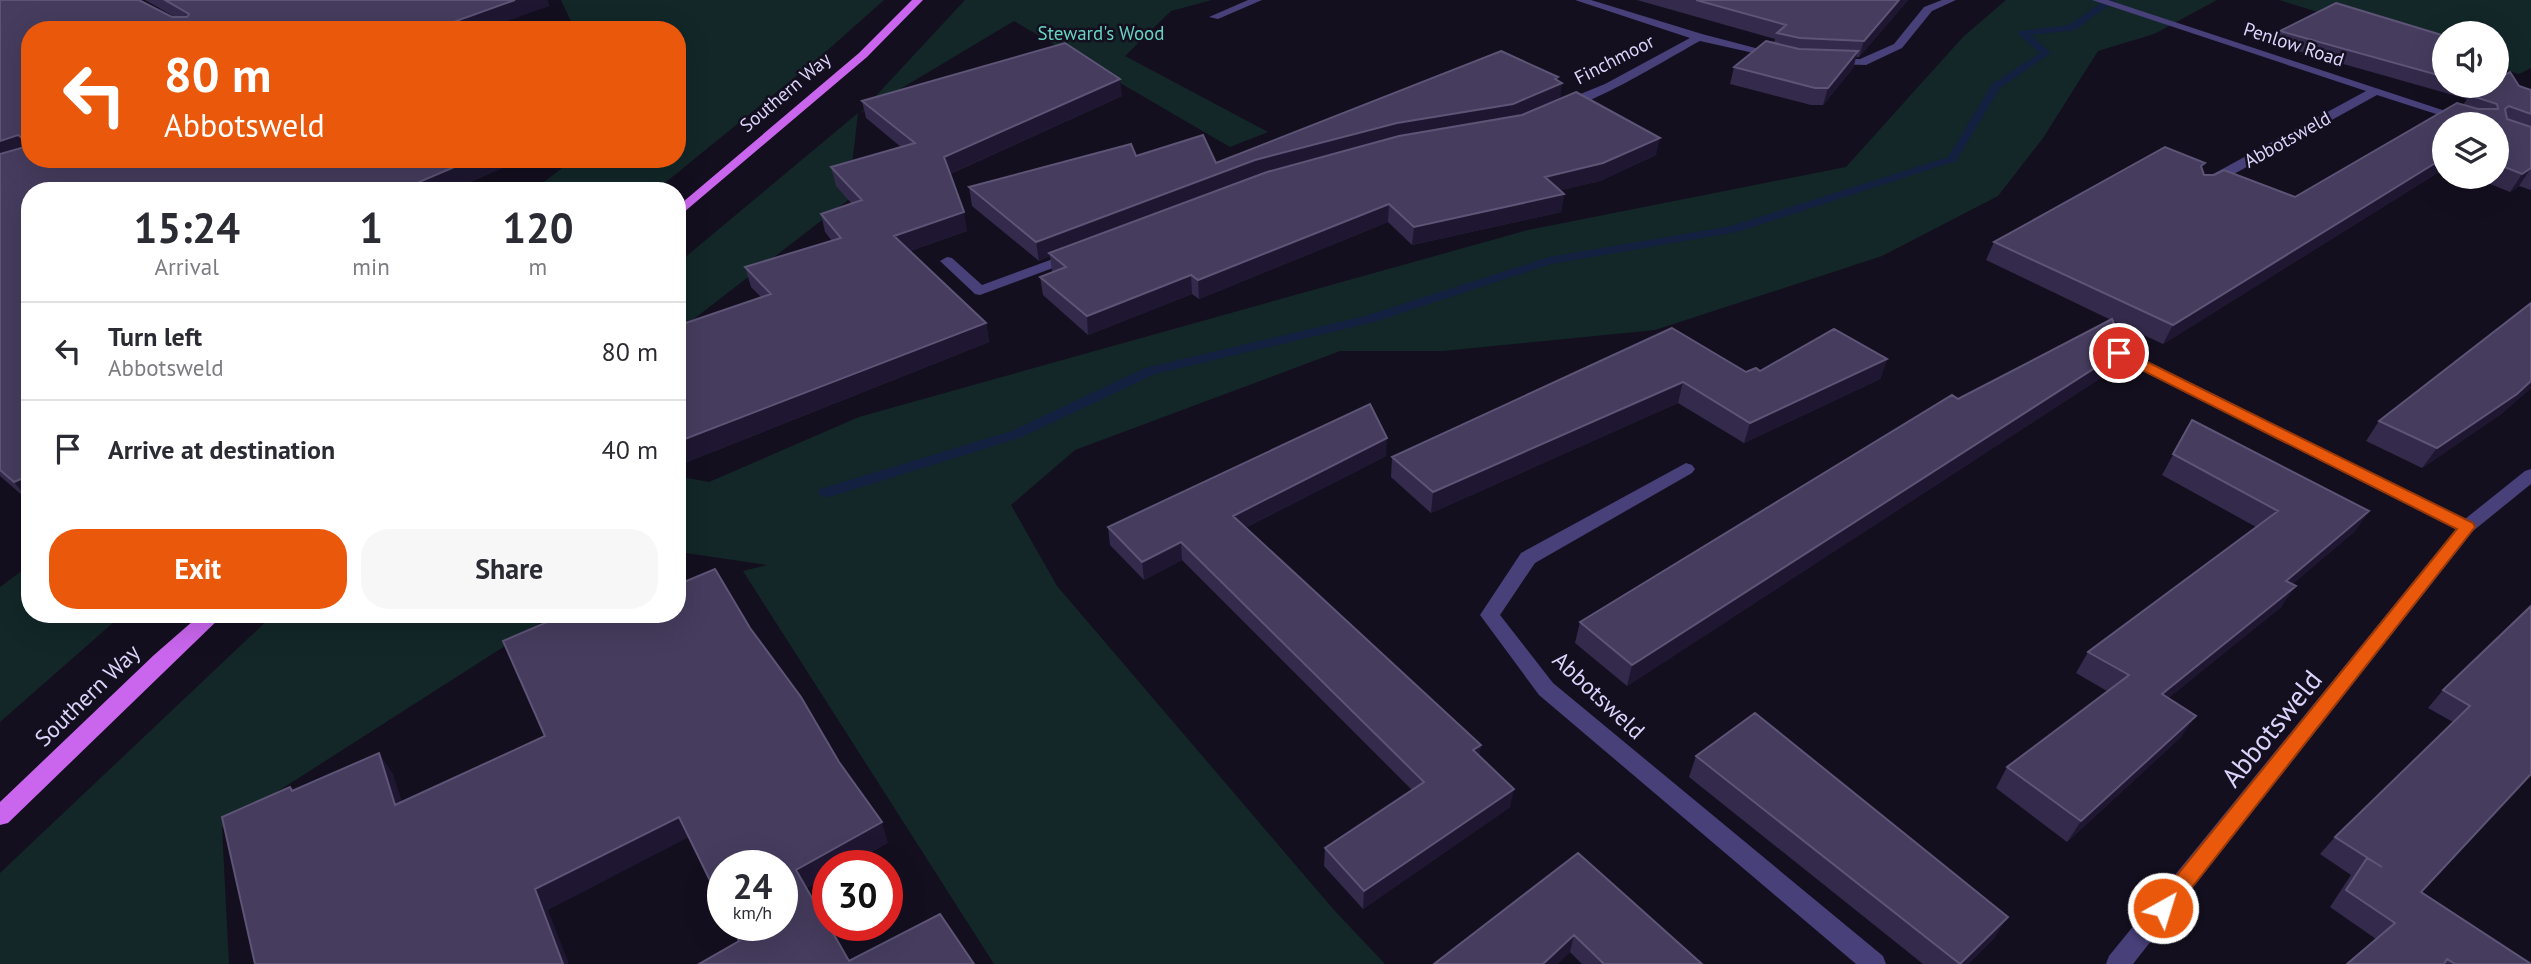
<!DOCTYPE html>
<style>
body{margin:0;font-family:"PT Sans",sans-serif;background:#f7f7f7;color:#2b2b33;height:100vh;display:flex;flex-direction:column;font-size:26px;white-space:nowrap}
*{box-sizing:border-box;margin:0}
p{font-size:23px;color:#7c7c81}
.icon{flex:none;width:38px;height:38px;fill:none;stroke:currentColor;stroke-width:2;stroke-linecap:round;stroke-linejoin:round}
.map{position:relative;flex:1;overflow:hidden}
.panel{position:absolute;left:21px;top:182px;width:665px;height:441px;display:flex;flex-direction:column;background:#fff;border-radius:28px;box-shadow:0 7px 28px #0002}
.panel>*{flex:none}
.banner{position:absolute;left:21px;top:21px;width:665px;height:147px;border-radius:28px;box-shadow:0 7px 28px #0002;background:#ea580c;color:#fff;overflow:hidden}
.buttons{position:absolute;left:2432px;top:21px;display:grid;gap:14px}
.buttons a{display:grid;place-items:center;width:77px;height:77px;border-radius:50%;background:#fff;box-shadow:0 7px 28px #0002;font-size:35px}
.speed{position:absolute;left:707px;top:850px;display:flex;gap:14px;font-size:35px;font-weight:700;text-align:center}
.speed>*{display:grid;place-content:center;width:91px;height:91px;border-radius:50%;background:#fff;box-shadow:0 7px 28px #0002;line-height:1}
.speed small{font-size:18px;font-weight:400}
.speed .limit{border:10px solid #d22;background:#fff;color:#111}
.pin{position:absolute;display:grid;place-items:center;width:60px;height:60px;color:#fff;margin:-30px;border:4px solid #fff;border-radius:50%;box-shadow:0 2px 7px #0007}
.me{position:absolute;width:77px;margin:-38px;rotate:39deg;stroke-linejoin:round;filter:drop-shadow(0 0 5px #0008)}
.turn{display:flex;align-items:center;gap:24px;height:147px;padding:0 28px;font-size:32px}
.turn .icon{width:91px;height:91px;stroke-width:2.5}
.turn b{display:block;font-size:49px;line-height:60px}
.eta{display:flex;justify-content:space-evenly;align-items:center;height:119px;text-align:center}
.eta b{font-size:42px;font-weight:700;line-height:49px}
.cta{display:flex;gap:14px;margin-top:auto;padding:14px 28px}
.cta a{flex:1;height:80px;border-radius:28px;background:#ea580c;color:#fff;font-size:28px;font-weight:700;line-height:80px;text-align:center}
.cta a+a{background:#f7f7f7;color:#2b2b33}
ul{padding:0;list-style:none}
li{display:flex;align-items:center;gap:21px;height:98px;padding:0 28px;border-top:2px solid #e1e1e2}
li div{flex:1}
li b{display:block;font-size:26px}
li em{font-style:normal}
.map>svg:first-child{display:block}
</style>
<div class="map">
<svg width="2531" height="964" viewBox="0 0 2531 964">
<rect width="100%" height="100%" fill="#140f1f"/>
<path fill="#132728" d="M 561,0 L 884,0 L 821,56 L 655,191 L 532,191 L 574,159 L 677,159 L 677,30 L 575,30 Z
M 965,0 L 1212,0 L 1171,11 L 1125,56 L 1268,132 L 1230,147 L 1014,21 L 860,113 Z
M 2006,0 L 2217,0 L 2154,34 L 2098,51 L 2043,138 L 1998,196 L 1882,256 L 1655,330 L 1443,351 L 1340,351 L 1075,450 L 1011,505 L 1057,586 L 1334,910 L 1385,964 L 994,964 L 743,571 L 767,565 L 686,553 L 677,557 L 677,476 L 709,482 L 859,417 L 1528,230 L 1846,167 L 1963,37 Z
M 2279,0 L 2531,0 L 2531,68 L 2519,74 L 2497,67 L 2497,33 L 2445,33 L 2445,51 Z
M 858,113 L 848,200 L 677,332 L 677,264 Z
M 30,565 L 30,614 L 123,614 L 0,722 L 0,587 Z
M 274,614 L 555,614 L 222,827 L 229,964 L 0,964 L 0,873 Z"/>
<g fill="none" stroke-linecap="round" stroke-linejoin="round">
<path fill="#132040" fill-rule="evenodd" d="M 2105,0 L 2116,0 L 2075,30 L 2031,35 L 2051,53 L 2000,88 L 1956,161 L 1737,232 L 1551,264 L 1374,322 L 1155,374 L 1022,437 L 826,498 L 818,493 L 820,489 L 1012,431 L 1145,368 L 1365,316 L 1549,257 L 1731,226 L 1948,157 L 1992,84 L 2040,53 L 2019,35 L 2019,31 L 2069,25 Z"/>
<path fill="#484079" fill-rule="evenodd" d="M 1248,0 L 1262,0 L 1218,19 L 1209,17 Z
M 1575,0 L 1591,0 L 1702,34 L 1782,55 L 1776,58 L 1700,41 C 1675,54 1584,111 1561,108 L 1561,102 L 1605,84 L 1690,38 Z
M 1942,0 L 1956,0 L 1932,11 L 1902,48 L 1866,65 L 1831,64 L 1825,61 L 1831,58 L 1860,59 L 1894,44 L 1924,7 Z
M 2092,0 L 2108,0 L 2485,124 L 2467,124 L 2377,95 L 2214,185 L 2204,185 L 2204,179 L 2366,91 Z
M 1072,252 L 1079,256 L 1077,259 L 980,295 L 975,294 L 940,261 L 947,257 L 952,258 L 982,285 Z
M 2119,348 L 2465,519 L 2525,471 L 2531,469 L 2531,484 L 2473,531 L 2133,964 L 2106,964 L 2109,956 L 2456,529 L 2113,356 L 2111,353 L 2113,350 Z
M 1686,463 L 1692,465 L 1695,469 L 1692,473 L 1535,563 L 1500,615 L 1553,683 L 1883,956 L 1886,964 L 1856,964 L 1539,695 L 1480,615 L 1521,553 Z"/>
<path fill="#c966ed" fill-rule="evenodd" d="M 912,0 L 923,0 L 867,57 L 677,218 L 677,207 L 859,53 Z
M 201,614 L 224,614 L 8,823 L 0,825 L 0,802 L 154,655 Z"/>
</g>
<path fill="#342a4b" d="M 0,0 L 172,17 L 175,17 L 145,0 L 547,0 L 549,6 L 30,159 L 523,159 L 449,191 L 30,191 L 30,502 L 0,476 Z
M 1637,0 L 1908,0 L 1859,57 L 1856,57 L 1853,68 L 1823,105 L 1811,105 L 1730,84 L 1734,67 L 1774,43 L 1775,39 Z
M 2280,31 L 2445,36 L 2445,86 L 2483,86 L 2482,88 L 2519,86 L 2531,90 L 2531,190 L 2519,186 L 2510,192 L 2473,177 L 2497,177 L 2497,124 L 2445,124 L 2445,174 L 2439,172 L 2163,344 L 2113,321 L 2119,335 L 2129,346 L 2119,366 L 1627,686 L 1575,643 L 1580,622 L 1958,399 L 2111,320 L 1986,260 L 1994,242 L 2202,168 L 2204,175 L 2295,197 L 2463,105 L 2467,99 L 2273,44 Z
M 1557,81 L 1560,99 L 1656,155 L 1600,181 L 1560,190 L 1564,194 L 1561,212 L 1412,245 L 1388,222 L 1199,299 L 1192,294 L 1088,335 L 1043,295 L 1040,277 L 1052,272 L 1050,256 L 1039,261 L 972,206 L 969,187 L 1136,156 L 1216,163 Z
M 1122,96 L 950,174 L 967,231 L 910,251 L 986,323 L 989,342 L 682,464 L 677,456 L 677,326 L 761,297 L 751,287 L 745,267 L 832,241 L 825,232 L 821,214 L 852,204 L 836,186 L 831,167 L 901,147 L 866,118 L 862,101 Z
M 2531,303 L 2531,388 L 2501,414 L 2422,468 L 2366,441 L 2379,421 Z
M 1672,328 L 1746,372 L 1887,359 L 1880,379 L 1744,443 L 1678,403 L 1431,513 L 1391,477 L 1392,457 Z
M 2192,420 L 2369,511 L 2354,532 L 2292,584 L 2281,607 L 2168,698 L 2181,737 L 2067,842 L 1996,788 L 2007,767 L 2107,691 L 2076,673 L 2088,652 L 2256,527 L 2162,475 Z
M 1386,456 L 1245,528 L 1481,745 L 1479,756 L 1510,807 L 1363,909 L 1324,866 L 1325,848 L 1412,790 L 1182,560 L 1144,580 L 1110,545 L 1108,527 Z
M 2531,606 L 2421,892 L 2531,964 L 2347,964 L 2376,939 L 2330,907 L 2351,875 L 2320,854 L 2335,837 L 2453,722 L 2428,708 L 2443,690 Z
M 1696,756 L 1995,937 L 1968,964 L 1923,964 L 1689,777 Z
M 1578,853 L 1702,964 L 1582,964 L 1570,952 L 1557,964 L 1434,964 Z"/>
<path fill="#1f1732" d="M 515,0 L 547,0 L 549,6 L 482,30 L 460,30 L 456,21 Z
M 1899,0 L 1908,0 L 1859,57 L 1864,41 Z
M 1858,51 L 1853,68 L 1823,105 L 1828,88 Z
M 1558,77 L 1556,86 L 1562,83 L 1560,101 L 1511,121 L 1049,253 L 1050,256 L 1039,261 L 1036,242 L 1255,160 L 1555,79 Z
M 1120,79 L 1122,96 L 947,175 L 944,157 Z
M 18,135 L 29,153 L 0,163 L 0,141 Z
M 1660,138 L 1656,155 L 1600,181 L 1542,195 L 1545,177 Z
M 2445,157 L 2445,162 L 2439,172 L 2163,344 L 2173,325 Z
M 473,159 L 523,159 L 449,191 L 415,191 L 412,185 Z
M 2531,168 L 2519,186 L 2510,192 L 2522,174 Z
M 1564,194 L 1561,212 L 1412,245 L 1414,227 Z
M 1389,204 L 1388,222 L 1199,299 L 1198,280 Z
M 964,212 L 967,231 L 898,255 L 894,236 Z
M 1191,275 L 1192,294 L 1088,335 L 1087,316 Z
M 986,323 L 989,342 L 682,464 L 677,451 L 677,442 Z
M 2129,346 L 2119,366 L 1627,686 L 1632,665 Z
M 1887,359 L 1880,379 L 1744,443 L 1750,423 Z
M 2531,381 L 2531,388 L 2501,414 L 2422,468 L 2437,448 Z
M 1683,382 L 1678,403 L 1431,513 L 1433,492 Z
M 1387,438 L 1386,456 L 1233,534 L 1233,516 Z
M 30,475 L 30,502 L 14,482 Z
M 2369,511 L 2354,532 L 2272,602 L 2286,581 Z
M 1181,542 L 1182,560 L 1144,580 L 1142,562 Z
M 2296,586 L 2281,607 L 2148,715 L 2162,694 Z
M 2196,716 L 2181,737 L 2067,842 L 2081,821 Z
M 1481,745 L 1478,764 L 1473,750 Z
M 379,753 L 393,774 L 410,826 L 395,805 Z
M 1514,789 L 1510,807 L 1363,909 L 1364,891 Z
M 679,817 L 689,837 L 548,910 L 569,964 L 563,964 L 535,889 Z
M 882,822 L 888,843 L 847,866 L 828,866 L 828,877 L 804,890 L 796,870 Z
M 2008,917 L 1995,937 L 1968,964 L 1960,964 Z
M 1574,935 L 1570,952 L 1557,964 L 1543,964 Z"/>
<path fill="#463c5e" stroke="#5d5476" stroke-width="2" d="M 0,0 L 139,0 L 172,17 L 187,17 L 189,14 L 165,0 L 515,0 L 456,21 L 477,30 L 30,30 L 30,159 L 473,159 L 412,185 L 422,190 L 419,191 L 30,191 L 30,475 L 14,482 L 0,470 L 0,154 L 25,147 L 28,142 L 18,135 L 0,141 Z
M 1696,0 L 1899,0 L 1864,41 L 1800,38 L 1777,33 L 1786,25 Z
M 2336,3 L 2445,36 L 2445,77 L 2280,31 Z
M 1766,41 L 1799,49 L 1858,51 L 1828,88 L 1815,88 L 1734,67 Z
M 1065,43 L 1120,79 L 944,157 L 964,212 L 894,236 L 986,323 L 677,442 L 677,326 L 771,294 L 745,267 L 841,238 L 821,214 L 862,200 L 831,167 L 915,143 L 862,101 Z
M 1501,51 L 1558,77 L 1555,79 L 1562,83 L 1513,104 L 1397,123 L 1255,160 L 1036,242 L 969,187 L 1131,144 L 1136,156 L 1203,135 L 1216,163 Z
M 2510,72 L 2519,86 L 2531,90 L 2531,114 L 2509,106 L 2505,109 L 2507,119 L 2531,127 L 2531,168 L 2522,174 L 2497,164 L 2497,124 L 2445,124 L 2445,157 L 2173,325 L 1994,242 L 2165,147 L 2205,163 L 2201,166 L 2204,175 L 2214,175 L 2224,170 L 2295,197 L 2457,103 L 2478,109 L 2498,109 L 2497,104 L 2469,95 L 2486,86 L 2497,86 L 2497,79 Z
M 1576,92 L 1660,138 L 1603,163 L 1545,177 L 1564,194 L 1414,227 L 1389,204 L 1198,280 L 1191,275 L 1087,316 L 1040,277 L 1066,267 L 1049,253 L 1267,172 L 1399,136 L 1522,115 Z
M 2531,303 L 2531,381 L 2517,394 L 2437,448 L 2379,421 Z
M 2112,319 L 2119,335 L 2129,346 L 1632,665 L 1580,622 L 1952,395 L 1958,399 Z
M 1672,328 L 1746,372 L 1756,368 L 1760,371 L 1834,329 L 1887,359 L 1750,423 L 1683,382 L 1433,492 L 1392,457 Z
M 1370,404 L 1387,438 L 1233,516 L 1481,745 L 1473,750 L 1514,789 L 1364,891 L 1325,848 L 1424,782 L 1181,542 L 1142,562 L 1108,527 Z
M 2192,420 L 2369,511 L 2286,581 L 2296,586 L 2162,694 L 2196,716 L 2081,821 L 2007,767 L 2129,675 L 2088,652 L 2278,511 L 2173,454 Z
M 715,569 L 750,628 L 801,697 L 839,762 L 882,822 L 796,870 L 828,926 L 829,926 L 849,961 L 940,914 L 974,964 L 699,964 L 739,941 L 732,926 L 782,926 L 782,866 L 723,866 L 723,907 L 679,817 L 535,889 L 563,964 L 255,964 L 222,817 L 290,787 L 292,791 L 379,753 L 395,805 L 545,736 L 503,641 L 566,614 L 677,614 L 677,585 Z
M 2531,606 L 2531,774 L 2421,892 L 2531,964 L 2455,964 L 2447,959 L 2444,964 L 2347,964 L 2395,923 L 2346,890 L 2367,858 L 2382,867 L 2335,837 L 2470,706 L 2443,690 Z
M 1755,713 L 2008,917 L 1960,964 L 1696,756 Z
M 1578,853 L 1702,964 L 1604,964 L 1574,935 L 1543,964 L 1434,964 Z"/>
<path fill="#ea580c" stroke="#983908" stroke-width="2" d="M 2119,348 L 2473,523 L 2475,527 L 2171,914 L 2163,917 L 2156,914 L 2152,908 L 2156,901 L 2457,529 L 2114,356 L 2114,350 Z"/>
<g text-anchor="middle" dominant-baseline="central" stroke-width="5" stroke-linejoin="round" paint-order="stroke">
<g font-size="19" fill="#67d1c2" stroke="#140f1f">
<text x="1101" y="33">Steward's Wood</text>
</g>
<g font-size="19" fill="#dbd3fa" stroke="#140f1f">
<text transform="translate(2294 44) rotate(18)">Penlow Road</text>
<text transform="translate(1614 59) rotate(-27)">Finchmoor</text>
<text transform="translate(785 92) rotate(-40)">Southern Way</text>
<text transform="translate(2287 139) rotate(-29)">Abbotsweld</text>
</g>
<g font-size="23" fill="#dbd3fa" stroke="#140f1f">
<text transform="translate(87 695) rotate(-44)">Southern Way</text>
<text transform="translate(1599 695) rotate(43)">Abbotsweld</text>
</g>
<g font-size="28" fill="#dbd3fa" stroke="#140f1f">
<text transform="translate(2271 728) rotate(-51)">Abbotsweld</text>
</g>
</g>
</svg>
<div class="buttons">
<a><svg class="icon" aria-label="sound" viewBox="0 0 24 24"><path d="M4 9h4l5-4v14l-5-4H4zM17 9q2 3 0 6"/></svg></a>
<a><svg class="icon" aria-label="layers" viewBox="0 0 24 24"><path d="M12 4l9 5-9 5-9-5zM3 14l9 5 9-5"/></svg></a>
</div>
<div class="speed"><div>24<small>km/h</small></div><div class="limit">30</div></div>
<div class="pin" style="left:2119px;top:353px;background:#d93025"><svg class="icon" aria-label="arrive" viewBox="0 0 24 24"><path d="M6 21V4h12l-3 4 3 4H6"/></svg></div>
<svg class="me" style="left:2163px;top:908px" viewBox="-20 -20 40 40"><circle r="17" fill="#ea580c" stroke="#fff" stroke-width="3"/><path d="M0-11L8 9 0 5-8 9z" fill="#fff"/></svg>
<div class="banner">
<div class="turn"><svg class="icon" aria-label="left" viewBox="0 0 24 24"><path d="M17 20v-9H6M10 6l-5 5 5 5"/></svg><div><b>80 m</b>Abbotsweld</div></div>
</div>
<section class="panel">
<div class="eta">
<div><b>15:24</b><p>Arrival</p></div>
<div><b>1</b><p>min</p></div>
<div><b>120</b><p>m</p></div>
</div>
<ul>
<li><svg class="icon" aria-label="left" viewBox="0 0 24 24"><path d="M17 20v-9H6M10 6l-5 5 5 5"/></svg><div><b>Turn left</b><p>Abbotsweld</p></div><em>80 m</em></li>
<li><svg class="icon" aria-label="arrive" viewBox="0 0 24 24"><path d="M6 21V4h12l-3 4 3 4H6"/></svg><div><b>Arrive at destination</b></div><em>40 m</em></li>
</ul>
<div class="cta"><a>Exit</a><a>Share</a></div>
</section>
</div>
